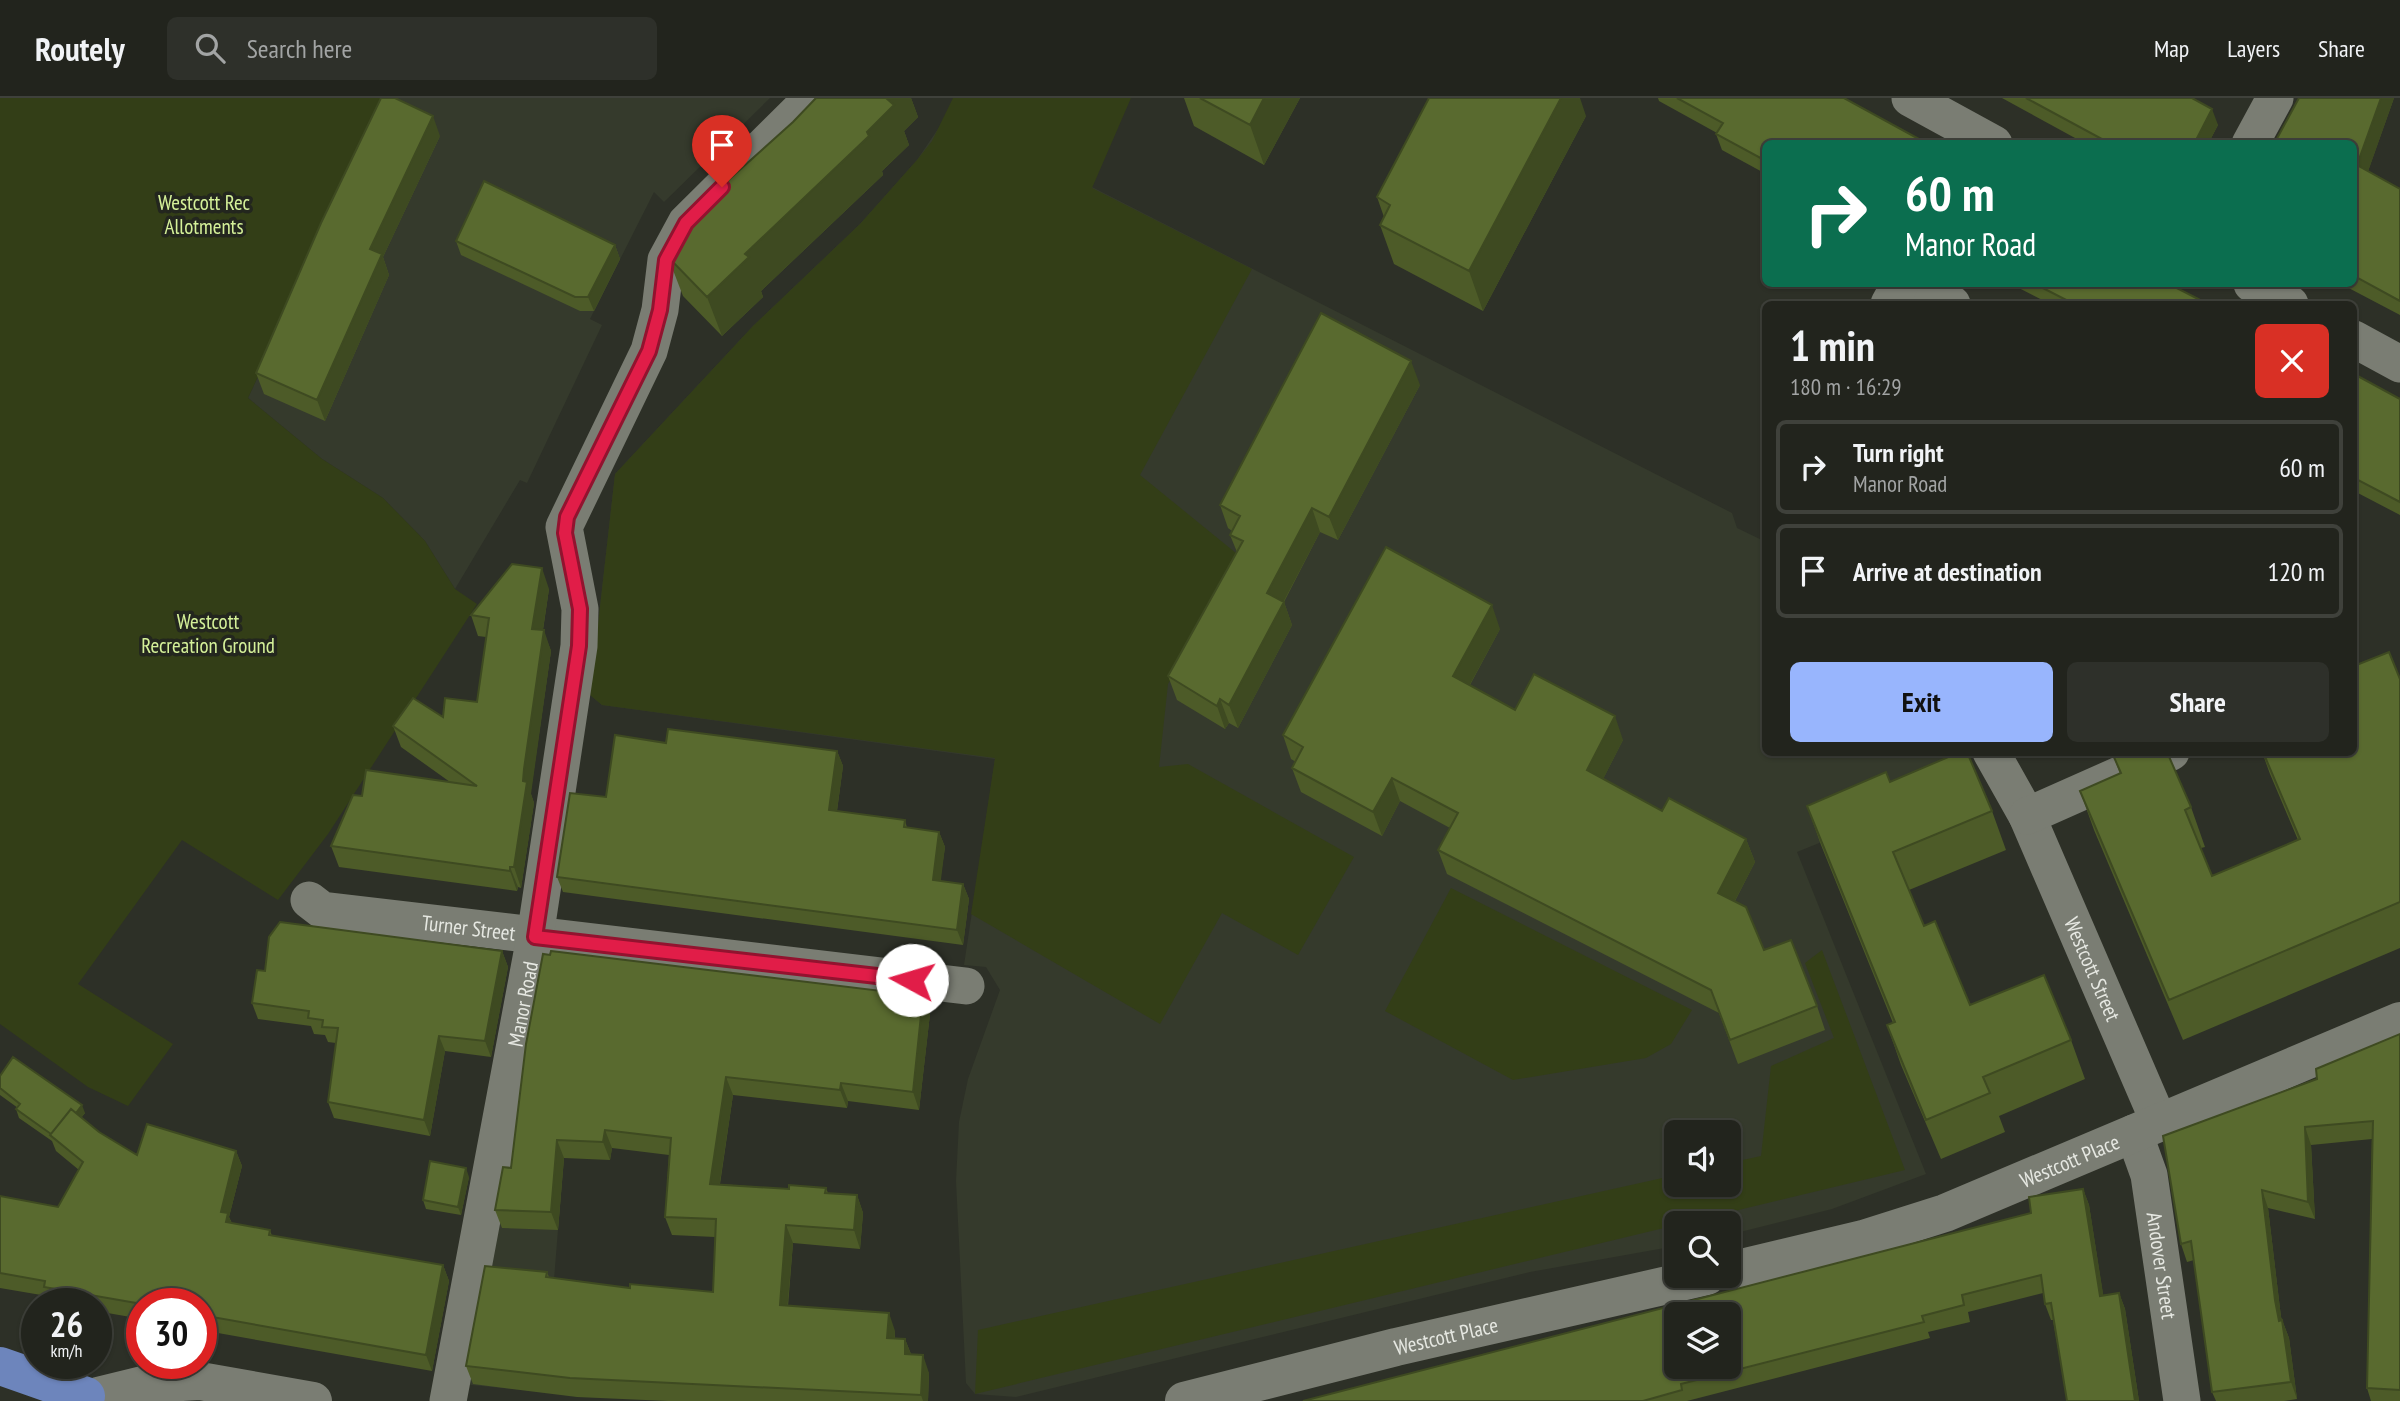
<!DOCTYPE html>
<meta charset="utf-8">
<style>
body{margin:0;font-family:"PT Sans Narrow",sans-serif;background:#2e302a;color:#f1f3f6;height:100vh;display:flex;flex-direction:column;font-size:26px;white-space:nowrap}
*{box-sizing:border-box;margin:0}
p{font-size:23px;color:#a2a4a4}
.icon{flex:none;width:38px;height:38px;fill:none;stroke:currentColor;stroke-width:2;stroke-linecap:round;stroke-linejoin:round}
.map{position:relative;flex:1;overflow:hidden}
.details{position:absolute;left:1762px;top:203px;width:595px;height:455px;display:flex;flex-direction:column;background:#22241d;border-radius:10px;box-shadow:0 2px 5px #0004,0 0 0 2px #3f413b}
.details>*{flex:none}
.banner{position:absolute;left:1762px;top:42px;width:595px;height:147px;border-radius:10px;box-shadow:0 2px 5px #0004,0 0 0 2px #3f413b;background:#0b6e4f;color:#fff;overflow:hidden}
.fabs{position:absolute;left:1664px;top:1022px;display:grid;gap:14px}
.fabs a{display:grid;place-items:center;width:77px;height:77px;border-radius:10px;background:#22241d;box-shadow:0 2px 5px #0004,0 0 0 2px #3f413b;font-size:35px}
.speed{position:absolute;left:21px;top:1190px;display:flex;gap:14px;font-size:35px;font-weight:700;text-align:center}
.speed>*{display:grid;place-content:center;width:91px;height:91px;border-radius:50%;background:#22241d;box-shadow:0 2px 5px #0004,0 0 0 2px #3f413b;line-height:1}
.speed small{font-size:18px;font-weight:400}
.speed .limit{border:10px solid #d22;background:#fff;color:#111}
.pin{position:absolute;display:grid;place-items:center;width:60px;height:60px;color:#fff;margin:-72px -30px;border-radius:50% 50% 50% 0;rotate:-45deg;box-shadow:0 0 7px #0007}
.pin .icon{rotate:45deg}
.me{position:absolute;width:77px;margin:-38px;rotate:276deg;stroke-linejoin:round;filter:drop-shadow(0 0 5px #0008)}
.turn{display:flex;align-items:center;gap:24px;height:147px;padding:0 28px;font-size:32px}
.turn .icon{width:91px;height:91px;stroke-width:2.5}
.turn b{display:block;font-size:49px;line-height:60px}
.round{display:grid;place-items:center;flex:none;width:74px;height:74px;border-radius:10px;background:#2e302a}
.summary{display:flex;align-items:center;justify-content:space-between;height:119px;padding:0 28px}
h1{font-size:42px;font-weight:600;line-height:52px}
.cta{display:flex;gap:14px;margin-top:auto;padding:14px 28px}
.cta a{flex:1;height:80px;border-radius:10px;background:#98b5fd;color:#111;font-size:28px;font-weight:600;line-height:80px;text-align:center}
.cta a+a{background:#2e302a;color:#f1f3f6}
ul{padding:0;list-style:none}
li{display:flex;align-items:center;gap:21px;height:94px;margin:0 14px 10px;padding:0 14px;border:4px solid #3f413b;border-radius:10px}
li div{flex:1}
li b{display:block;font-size:26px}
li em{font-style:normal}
header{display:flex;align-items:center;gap:42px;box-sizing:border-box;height:98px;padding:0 35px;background:#22241d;border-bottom:2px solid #3f413b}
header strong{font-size:33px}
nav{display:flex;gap:38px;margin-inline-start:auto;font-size:24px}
.search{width:490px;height:63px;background:#2e302a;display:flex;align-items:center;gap:18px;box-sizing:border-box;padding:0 24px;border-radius:10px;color:#a2a4a4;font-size:26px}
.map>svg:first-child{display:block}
</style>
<header>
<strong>Routely</strong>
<div class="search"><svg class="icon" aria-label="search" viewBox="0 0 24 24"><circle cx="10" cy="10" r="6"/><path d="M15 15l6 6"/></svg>Search here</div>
<nav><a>Map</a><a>Layers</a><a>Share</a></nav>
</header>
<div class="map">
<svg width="2400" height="1303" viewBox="0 0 2400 1303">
<rect width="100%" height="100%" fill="#2d3027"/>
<path fill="#353a2c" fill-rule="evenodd" d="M 387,0 L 770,0 L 664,104 L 654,94 L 590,221 L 602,227 L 527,385 L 520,382 L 455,491 L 425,443 L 383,400 L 322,361 L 248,300 Z
M 940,28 L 1092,89 L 1732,415 L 1737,430 L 1766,444 L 1766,654 L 1951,655 L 1977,681 L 1797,754 L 1926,1076 L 1832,1111 L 1744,1133 L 1729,1137 L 1729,1125 L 1676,1125 L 1676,1148 L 1530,1174 L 1016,1299 L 975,1296 L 966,1285 L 956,1083 L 959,1024 L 968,981 L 1000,892 L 986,869 L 964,867 L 995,661 L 602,607 L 590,597 L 615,376 L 753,228 L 860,126 L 917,62 ZM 1676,1034 L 1729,1034 L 1729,1087 L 1676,1087 Z
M 499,1079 L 562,1082 L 545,1294 L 461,1286 Z"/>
<path fill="#333e17" d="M 0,0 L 387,0 L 248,300 L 322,361 L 383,400 L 425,443 L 455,491 L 477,506 L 328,736 L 278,802 L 182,742 L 78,886 L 173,946 L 128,1008 L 88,989 L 0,926 Z
M 953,0 L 1131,0 L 1092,90 L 1252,171 L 1140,377 L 1242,460 L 1168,586 L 1159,669 L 1188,666 L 1354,759 L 1298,857 L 1222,815 L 1160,926 L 971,816 L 995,660 L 602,607 L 590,597 L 615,376 L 753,228 L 860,126 L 917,62 L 932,43 Z
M 1451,790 L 1692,912 L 1671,946 L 1646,960 L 1513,982 L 1385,913 Z
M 1822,852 L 1905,1072 L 975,1296 L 978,1232 L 1676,1077 L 1676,1087 L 1729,1087 L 1729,1065 L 1761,1058 L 1771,968 L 1834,940 L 1805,865 Z"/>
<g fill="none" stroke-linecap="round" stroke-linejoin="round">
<g stroke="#7a7d73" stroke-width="37">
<path d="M 1910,0 L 1994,46"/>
<path d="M 2250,46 L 2275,0"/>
<path d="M 1914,186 L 1952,206"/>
<path d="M 2252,186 L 2290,206"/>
<path d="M 1889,206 L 1900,186"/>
<path d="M 2354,241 L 2400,266"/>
<path id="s1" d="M 1991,654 L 2027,718 L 2159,1024"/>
<path d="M 2027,718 L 2171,654"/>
<path id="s2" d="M 309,802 L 322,812 L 966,888"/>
<path id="s3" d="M 2134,1035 L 2149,1077 L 2182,1303"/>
<path id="s4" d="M 448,1303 L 535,839 L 579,548 L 580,511 L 564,429 L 649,253 L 660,212 L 666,162 L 686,125 L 812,0"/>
</g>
<g stroke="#7a7d73" stroke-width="38">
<path id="s5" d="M 1729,1173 L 1863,1141 L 1945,1115 L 2400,923"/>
<path d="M 98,1298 L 147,1286 L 200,1283 L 313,1303"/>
<path id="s6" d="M 1184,1303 L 1396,1249 L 1707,1178"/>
</g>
<path stroke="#6d85bc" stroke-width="38" d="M 0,1268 L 86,1298"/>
</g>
<path fill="#4d5b28" d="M 815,0 L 911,0 L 918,19 L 904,33 L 909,47 L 882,73 L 883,77 L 761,193 L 763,199 L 722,238 L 683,198 L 668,159 L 709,112 L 705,103 L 793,24 Z
M 1184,0 L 1300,0 L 1264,67 L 1194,28 Z
M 1658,0 L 1844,0 L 1766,46 L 1766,76 L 1722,52 L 1716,36 L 1717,35 L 1659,3 Z
M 2002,0 L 2192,0 L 2218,27 L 2208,46 L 2086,46 Z
M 2299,0 L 2394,0 L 2368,73 L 2400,91 L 2400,217 L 2341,186 L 2354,186 L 2354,46 Z
M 1586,18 L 1483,213 L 1394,166 L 1380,127 L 1384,119 L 1377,99 Z
M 440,38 L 383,159 L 389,177 L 325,323 L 264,296 L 256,275 Z
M 456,143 L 615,147 L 620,161 L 594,213 L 580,213 L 461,157 Z
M 2011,186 L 2169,186 L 2208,206 L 2050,206 Z
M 2354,276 L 2400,301 L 2400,417 L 2354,393 Z
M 1420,287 L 1338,442 L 1320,434 L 1284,504 L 1292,527 L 1238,630 L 1229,625 L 1225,631 L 1177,602 L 1168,578 L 1237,454 L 1230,437 L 1232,433 L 1228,430 L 1220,407 Z
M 549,491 L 543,532 L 551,553 L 531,692 L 531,696 L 534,705 L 521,790 L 518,789 L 517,793 L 339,769 L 331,748 L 362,698 L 450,684 L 401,649 L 393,628 L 443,619 L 477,604 L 486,539 L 478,538 L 471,517 Z
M 1500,531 L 1470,587 L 1515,612 L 1623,642 L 1603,681 L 1662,713 L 1746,741 L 1755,764 L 1735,803 L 1764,852 L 1817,908 L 1825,932 L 1738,966 L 1719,915 L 1447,776 L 1438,752 L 1450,730 L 1400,703 L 1382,738 L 1301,694 L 1292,670 L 1296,664 L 1291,661 L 1283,637 Z
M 2400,581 L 2400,850 L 2183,942 L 2094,732 L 2080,693 L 2120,676 L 2113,657 L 2191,709 L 2205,749 L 2201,750 L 2212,778 L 2298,742 L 2270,676 L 2262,654 L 2354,654 Z
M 666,645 L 837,653 L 843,668 L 837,713 L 905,722 L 907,730 L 939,734 L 945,749 L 940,783 L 963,786 L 969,801 L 963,847 L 563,794 L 557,779 Z
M 1890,684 L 1992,713 L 2006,752 L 1909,792 L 1924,828 L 1970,907 L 2071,942 L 2085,981 L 1999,1018 L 2005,1034 L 1941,1061 L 1901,967 L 1887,927 L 1893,925 L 1821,747 L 1807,708 Z
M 502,853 L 508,869 L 491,959 L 445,953 L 430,1038 L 334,1020 L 328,1004 L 336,945 L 328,944 L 325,937 L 314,936 L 311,928 L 258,921 L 252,905 L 265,873 Z
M 930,916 L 919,1012 L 848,1003 L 847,1010 L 733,997 L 720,1086 L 789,1091 L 826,1090 L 828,1095 L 857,1097 L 863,1115 L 860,1151 L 793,1145 L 788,1208 L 895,1233 L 895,1240 L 905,1241 L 911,1256 L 929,1275 L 928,1303 L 668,1303 L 577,1299 L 473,1286 L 466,1268 L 547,1174 L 549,1179 L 630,1190 L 713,1194 L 715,1139 L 672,1137 L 665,1119 L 669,1057 L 612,1050 L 610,1062 L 564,1060 L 558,1132 L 502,1130 L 495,1112 L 511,1070 L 526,946 Z
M 2400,936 L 2400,1303 L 2371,1303 L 2367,1290 L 2372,1041 L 2311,1047 L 2315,1121 L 2268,1110 L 2281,1219 L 2289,1240 L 2297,1301 L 2284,1303 L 2216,1303 L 2212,1294 L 2194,1162 L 2187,1164 L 2181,1146 L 2317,981 Z
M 0,978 L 85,1015 L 81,1020 L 99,1034 L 137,1057 L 236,1053 L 242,1068 L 229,1119 L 232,1125 L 270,1132 L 272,1138 L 443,1167 L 449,1183 L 432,1273 L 201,1232 L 201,1206 L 142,1206 L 142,1221 L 96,1213 L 96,1206 L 56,1206 L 50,1205 L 47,1198 L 0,1190 L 0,1098 L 58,1109 L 79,1072 L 56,1053 L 52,1043 L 19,1020 L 16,1011 L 18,1010 L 0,997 Z
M 469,1079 L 461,1117 L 426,1111 L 423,1102 Z
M 2083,1091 L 2089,1107 L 2103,1197 L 2119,1195 L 2125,1211 L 2139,1303 L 2067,1303 L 2053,1222 L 2051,1222 L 2045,1206 L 2043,1195 L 1968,1214 L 1970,1224 L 1928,1234 L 1930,1240 L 1687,1303 L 1303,1303 L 2031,1115 Z"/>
<path fill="#3e4a21" d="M 885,0 L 911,0 L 918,19 L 904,33 L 909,47 L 882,73 L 883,77 L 761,193 L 763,199 L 722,238 L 707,199 L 745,156 L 867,34 Z
M 1264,0 L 1300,0 L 1264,67 L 1250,27 Z
M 1561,0 L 1580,0 L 1586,18 L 1483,213 L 1469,173 Z
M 2381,0 L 2394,0 L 2364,85 L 2357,67 Z
M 2212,11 L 2218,27 L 2208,46 L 2194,46 Z
M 433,18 L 440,38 L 383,159 L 389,177 L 325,323 L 317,302 L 370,151 Z
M 615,147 L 620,161 L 594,213 L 588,199 Z
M 1411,263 L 1420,287 L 1338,442 L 1329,419 Z
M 1312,410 L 1320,434 L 1276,518 L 1267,495 Z
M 542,470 L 549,491 L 540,551 L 532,531 Z
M 1284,504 L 1292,527 L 1238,630 L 1229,607 Z
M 1492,507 L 1500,531 L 1462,601 L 1453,578 Z
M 544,532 L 551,553 L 531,696 L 534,705 L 521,790 L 514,769 L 524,671 Z
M 1220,601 L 1229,625 L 1225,631 L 1217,608 Z
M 1615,618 L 1623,642 L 1596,695 L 1587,672 Z
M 837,653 L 843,668 L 835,727 L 829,712 Z
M 1392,680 L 1400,703 L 1382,738 L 1373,714 Z
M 939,734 L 945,749 L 939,797 L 933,782 Z
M 1746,741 L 1755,764 L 1727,818 L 1718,795 Z
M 510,769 L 518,789 L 517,793 L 510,773 Z
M 963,786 L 969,801 L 963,847 L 957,832 Z
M 502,853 L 508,869 L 491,959 L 485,943 Z
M 923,898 L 930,916 L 919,1012 L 913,994 Z
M 439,938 L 445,953 L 430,1038 L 424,1022 Z
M 726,979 L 733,997 L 717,1104 L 710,1086 Z
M 841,985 L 848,1003 L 847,1010 L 840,992 Z
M 82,1007 L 85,1015 L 60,1045 L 55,1039 Z
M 2305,1029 L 2311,1047 L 2315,1121 L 2308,1104 Z
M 605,1032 L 612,1050 L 610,1062 L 603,1044 Z
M 557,1042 L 564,1060 L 558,1132 L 551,1114 Z
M 236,1053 L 242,1068 L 229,1119 L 234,1131 L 232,1140 L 221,1114 Z
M 466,1070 L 469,1079 L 461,1117 L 458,1109 Z
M 2083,1091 L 2089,1107 L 2106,1214 L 2100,1198 Z
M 2262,1092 L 2268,1110 L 2281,1219 L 2284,1233 L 2282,1222 L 2289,1240 L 2297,1301 L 2291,1284 L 2275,1202 Z
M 857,1097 L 863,1115 L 860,1151 L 854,1132 Z
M 786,1127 L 793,1145 L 786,1225 L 780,1207 Z
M 443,1167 L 449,1183 L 432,1273 L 426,1257 Z
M 2119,1195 L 2125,1211 L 2139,1303 L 2135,1303 Z
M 889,1215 L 895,1233 L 894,1258 L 887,1240 Z
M 905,1241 L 912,1259 L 905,1256 Z
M 923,1257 L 929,1275 L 928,1303 L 923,1303 L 921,1297 Z"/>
<path fill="#596a2f" stroke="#3e4a21" stroke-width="2" fill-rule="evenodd" d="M 381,0 L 395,0 L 433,18 L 370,151 L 382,156 L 317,302 L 256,275 L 321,125 Z
M 816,0 L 886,0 L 894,7 L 867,34 L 869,38 L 745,156 L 749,159 L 707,199 L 668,159 L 670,149 L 712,109 L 705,103 L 793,24 Z
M 1200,0 L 1264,0 L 1250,27 Z
M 1429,0 L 1561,0 L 1469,173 L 1380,127 L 1390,107 L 1377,99 Z
M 1677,0 L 1844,0 L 1928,46 L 1766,46 L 1766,63 L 1716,36 L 1723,25 Z
M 2026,0 L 2192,0 L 2212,11 L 2194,46 L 2111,46 Z
M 2299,0 L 2381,0 L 2357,67 L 2400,91 L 2400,203 L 2354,178 L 2354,46 L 2274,46 Z
M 484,83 L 615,147 L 588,199 L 575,199 L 456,143 Z
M 2035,186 L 2169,186 L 2208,206 L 2074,206 Z
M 1321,215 L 1411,263 L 1329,419 L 1312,410 L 1267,495 L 1284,504 L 1229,607 L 1220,601 L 1217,608 L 1168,578 L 1243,443 L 1230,437 L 1240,418 L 1220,407 Z
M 2354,276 L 2400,301 L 2400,404 L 2354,380 Z
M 1386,449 L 1492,507 L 1453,578 L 1515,612 L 1534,576 L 1615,618 L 1587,672 L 1662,713 L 1669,700 L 1746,741 L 1718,795 L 1746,809 L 1764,852 L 1791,842 L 1817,908 L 1730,942 L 1711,892 L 1438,752 L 1458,715 L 1392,680 L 1373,714 L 1292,670 L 1303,649 L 1283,637 Z
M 512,466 L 542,470 L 532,531 L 544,532 L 524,671 L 523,683 L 527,684 L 514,769 L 510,769 L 510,773 L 331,748 L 353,697 L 362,698 L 366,672 L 477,688 L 393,628 L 413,600 L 443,619 L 445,600 L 477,604 L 489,520 L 471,517 Z
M 2389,554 L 2400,581 L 2400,804 L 2169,902 L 2080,693 L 2121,675 L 2113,657 L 2119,654 L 2167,654 L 2191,709 L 2185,712 L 2212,778 L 2300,741 L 2263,654 L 2354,654 L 2354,568 Z
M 668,631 L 837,653 L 829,712 L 905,722 L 904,729 L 939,734 L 933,782 L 963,786 L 957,832 L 557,779 L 570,695 L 606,699 L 615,637 L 666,645 Z
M 1960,654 L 1967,654 L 1992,713 L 1893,754 L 1924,828 L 1935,823 L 1970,907 L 2044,877 L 2071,942 L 1983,979 L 1990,995 L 1926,1022 L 1887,927 L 1895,924 L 1807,708 L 1886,674 L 1890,684 Z
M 280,824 L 502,853 L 485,943 L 439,938 L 424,1022 L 328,1004 L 338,930 L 322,929 L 323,922 L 308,920 L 309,913 L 252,905 L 257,872 L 265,873 L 269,839 Z
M 551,853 L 923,898 L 913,994 L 841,985 L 840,992 L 726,979 L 710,1086 L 789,1091 L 789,1087 L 826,1090 L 825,1095 L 857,1097 L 854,1132 L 786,1127 L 780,1207 L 889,1215 L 887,1240 L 905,1241 L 905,1256 L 923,1257 L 921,1297 L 570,1280 L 466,1268 L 485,1168 L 547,1174 L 546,1179 L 630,1190 L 630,1186 L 713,1194 L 716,1121 L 665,1119 L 671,1040 L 605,1032 L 603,1044 L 557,1042 L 551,1114 L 495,1112 L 503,1069 L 511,1070 L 526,946 L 543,856 L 550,857 Z
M 2400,936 L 2400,1292 L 2367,1290 L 2373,1023 L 2305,1029 L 2308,1104 L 2262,1092 L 2275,1202 L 2279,1223 L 2282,1222 L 2291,1284 L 2212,1294 L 2191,1143 L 2181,1146 L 2163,1038 L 2317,981 L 2316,971 Z
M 13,959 L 82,1007 L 76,1015 L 71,1011 L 51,1036 L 16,1011 L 20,1006 L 0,990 L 0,978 Z
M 71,1011 L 99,1034 L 137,1057 L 147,1026 L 236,1053 L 221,1114 L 228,1115 L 226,1124 L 270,1132 L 269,1137 L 443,1167 L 426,1257 L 201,1217 L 201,1206 L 142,1206 L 44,1189 L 45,1183 L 0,1175 L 0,1098 L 58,1109 L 83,1064 L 50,1037 Z
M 430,1063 L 466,1070 L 458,1109 L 423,1102 Z
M 2083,1091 L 2100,1198 L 2119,1195 L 2135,1303 L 2067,1303 L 2051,1205 L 2045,1206 L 2041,1177 L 1962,1197 L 1964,1207 L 1922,1218 L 1924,1224 L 1681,1286 L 1682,1292 L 1643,1303 L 1303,1303 L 2031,1115 L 2029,1099 ZM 1676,1216 L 1729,1216 L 1729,1269 L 1676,1269 Z"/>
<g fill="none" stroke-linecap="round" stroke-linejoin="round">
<defs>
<path id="route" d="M 722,89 L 686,125 L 666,162 L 660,212 L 649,253 L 567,419 L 565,435 L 580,511 L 579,548 L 535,839 L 912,882"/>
</defs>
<use href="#route" stroke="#92132f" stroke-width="18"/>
<use href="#route" stroke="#e11d48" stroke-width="12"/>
</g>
<g text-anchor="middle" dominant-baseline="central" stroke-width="7" stroke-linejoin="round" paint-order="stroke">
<g font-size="21" fill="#d5f199" stroke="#23261e">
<text x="204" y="104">Westcott Rec<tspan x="204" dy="24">Allotments</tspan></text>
<text x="208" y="523">Westcott<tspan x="208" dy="24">Recreation Ground</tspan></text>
</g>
<g font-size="21" fill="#e6e8e2" stroke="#23261e">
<text stroke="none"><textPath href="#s2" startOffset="164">Turner Street</textPath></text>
<text stroke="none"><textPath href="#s1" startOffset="240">Westcott Street</textPath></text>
<text stroke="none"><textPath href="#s4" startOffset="404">Manor Road</textPath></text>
<text stroke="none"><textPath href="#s5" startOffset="359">Westcott Place</textPath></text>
<text stroke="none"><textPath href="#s3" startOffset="136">Andover Street</textPath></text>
<text stroke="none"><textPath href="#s6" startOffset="270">Westcott Place</textPath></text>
</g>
</g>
</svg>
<div class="fabs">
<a><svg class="icon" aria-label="sound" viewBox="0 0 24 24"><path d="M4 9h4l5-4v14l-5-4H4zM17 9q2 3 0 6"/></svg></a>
<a><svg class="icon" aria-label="search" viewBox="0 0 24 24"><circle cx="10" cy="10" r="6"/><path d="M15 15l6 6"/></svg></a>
<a><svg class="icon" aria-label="layers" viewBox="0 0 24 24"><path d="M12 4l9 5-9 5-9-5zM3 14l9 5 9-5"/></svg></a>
</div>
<div class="speed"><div>26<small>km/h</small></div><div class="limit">30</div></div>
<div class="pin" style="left:722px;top:89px;background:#d93025"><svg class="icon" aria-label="arrive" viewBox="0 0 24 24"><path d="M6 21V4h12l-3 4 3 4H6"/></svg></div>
<svg class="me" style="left:912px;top:882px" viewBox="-20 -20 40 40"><circle r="19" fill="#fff"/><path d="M0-13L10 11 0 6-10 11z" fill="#e11d48"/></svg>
<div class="banner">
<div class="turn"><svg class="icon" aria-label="right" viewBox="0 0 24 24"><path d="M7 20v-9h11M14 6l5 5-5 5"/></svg><div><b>60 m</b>Manor Road</div></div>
</div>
<section class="details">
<div class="summary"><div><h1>1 min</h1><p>180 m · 16:29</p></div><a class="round" style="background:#d93025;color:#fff"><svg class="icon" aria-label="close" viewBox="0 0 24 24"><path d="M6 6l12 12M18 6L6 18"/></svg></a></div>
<ul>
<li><svg class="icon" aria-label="right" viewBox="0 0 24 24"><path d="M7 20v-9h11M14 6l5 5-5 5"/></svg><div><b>Turn right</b><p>Manor Road</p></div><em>60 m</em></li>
<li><svg class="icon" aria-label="arrive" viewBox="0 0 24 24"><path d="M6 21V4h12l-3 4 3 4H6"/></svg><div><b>Arrive at destination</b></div><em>120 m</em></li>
</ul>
<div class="cta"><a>Exit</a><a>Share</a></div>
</section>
</div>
